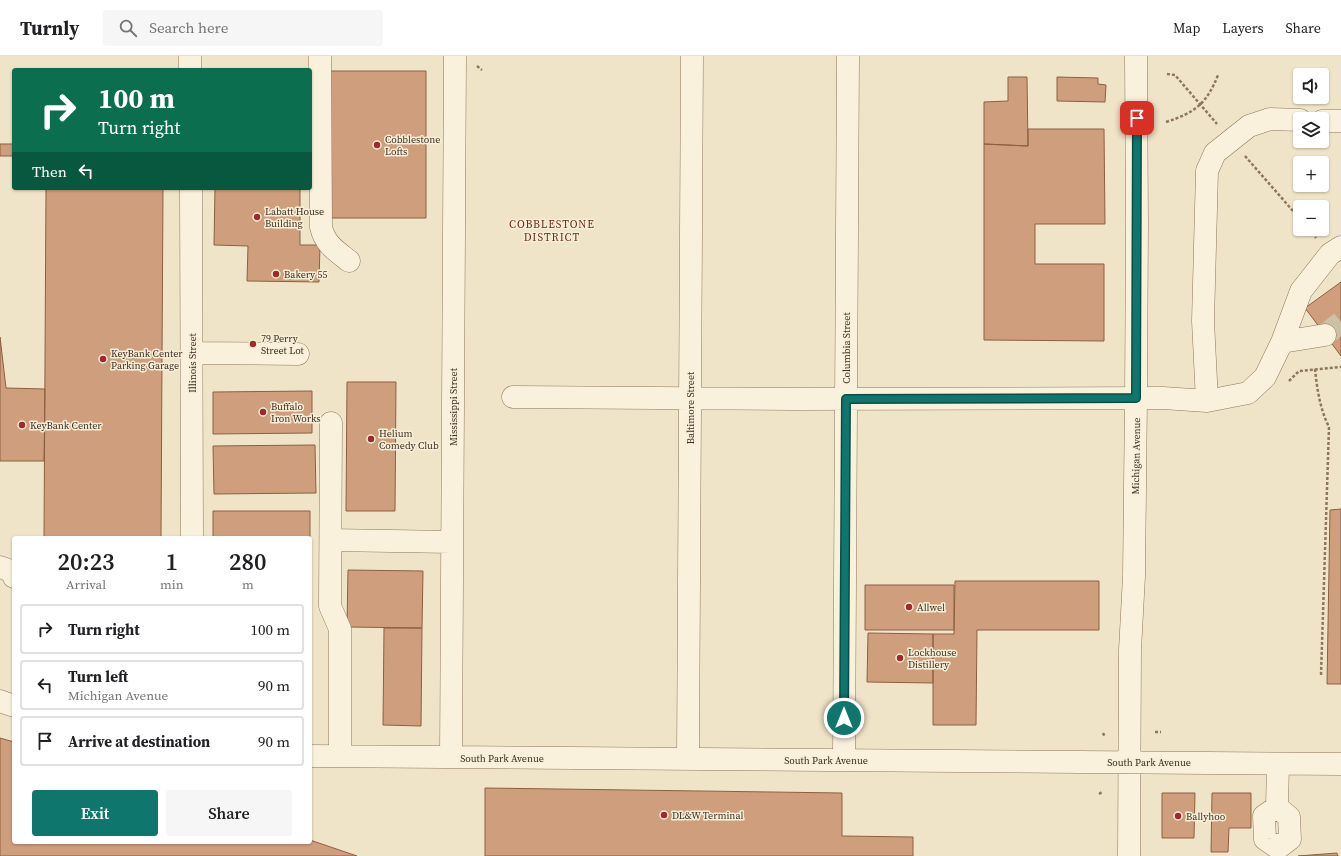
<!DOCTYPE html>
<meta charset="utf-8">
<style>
body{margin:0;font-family:"Source Serif 4",serif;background:#f6f6f6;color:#202124;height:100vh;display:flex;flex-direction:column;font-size:15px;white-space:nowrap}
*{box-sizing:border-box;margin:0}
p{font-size:13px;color:#757577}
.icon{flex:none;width:22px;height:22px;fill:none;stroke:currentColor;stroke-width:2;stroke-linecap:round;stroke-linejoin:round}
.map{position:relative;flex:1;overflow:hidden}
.side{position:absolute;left:12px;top:480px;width:300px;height:308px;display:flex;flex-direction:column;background:#fff;border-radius:4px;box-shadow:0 1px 3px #0004}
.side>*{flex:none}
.guide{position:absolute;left:12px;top:12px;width:300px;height:122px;border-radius:4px;box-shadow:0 1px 3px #0004;background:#0b6e4f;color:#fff;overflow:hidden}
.controls{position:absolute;left:1293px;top:12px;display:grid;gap:8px}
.controls a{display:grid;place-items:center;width:36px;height:36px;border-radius:4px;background:#fff;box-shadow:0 1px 3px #0004;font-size:20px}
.pin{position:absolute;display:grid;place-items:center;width:34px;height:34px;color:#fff;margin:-17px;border-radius:8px;box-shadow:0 2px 6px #0006}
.me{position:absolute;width:44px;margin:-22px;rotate:0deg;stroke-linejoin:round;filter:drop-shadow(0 0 3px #0008)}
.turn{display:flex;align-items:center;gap:14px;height:84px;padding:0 20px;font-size:18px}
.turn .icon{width:52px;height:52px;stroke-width:2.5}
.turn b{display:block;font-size:28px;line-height:34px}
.then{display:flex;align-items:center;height:38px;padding:0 20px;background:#0003;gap:8px;font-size:15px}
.eta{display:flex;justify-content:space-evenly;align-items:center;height:68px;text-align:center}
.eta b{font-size:24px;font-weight:600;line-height:28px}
.primary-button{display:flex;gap:8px;margin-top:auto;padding:8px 20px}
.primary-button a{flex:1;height:46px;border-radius:4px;background:#0f766e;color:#fff;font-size:16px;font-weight:600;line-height:46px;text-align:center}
.primary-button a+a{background:#f6f6f6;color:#202124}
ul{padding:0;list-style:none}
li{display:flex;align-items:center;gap:12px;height:50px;margin:0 8px 6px;padding:0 12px;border:2px solid #e0e0e0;border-radius:4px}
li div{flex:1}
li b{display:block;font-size:15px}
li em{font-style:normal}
header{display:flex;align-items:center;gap:24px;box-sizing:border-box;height:56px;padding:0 20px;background:#fff;border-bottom:1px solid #e0e0e0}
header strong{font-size:19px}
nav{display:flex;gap:22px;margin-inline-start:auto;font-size:14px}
.search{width:280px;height:36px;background:#f6f6f6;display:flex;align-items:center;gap:10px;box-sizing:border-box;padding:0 14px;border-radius:4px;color:#757577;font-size:15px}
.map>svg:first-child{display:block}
</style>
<header>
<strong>Turnly</strong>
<div class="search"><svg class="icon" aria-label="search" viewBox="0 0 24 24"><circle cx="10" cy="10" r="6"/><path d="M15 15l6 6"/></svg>Search here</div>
<nav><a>Map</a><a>Layers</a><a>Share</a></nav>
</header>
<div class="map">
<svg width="1341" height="800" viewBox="0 0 1341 800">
<rect width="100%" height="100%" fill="#f0e4c8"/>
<path fill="#cf9f7d" stroke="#8d5f41" d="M 216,13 L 296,14 L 216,14 Z
M 328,15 L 426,15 L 426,162 L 327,162 Z
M 1008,21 L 1027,21 L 1028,90 L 984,88 L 984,46 L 1008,45 Z
M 1057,21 L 1098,22 L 1098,28 L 1106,29 L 1105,46 L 1057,45 Z
M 1028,73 L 1104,73 L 1105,168 L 1035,168 L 1035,208 L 1104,208 L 1104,285 L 984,284 L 984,88 L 1028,90 Z
M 0,88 L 14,88 L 14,100 L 0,100 Z
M 46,132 L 163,132 L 161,482 L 44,482 Z
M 215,132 L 300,132 L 300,189 L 320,189 L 319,226 L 247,225 L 248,190 L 214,189 Z
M 1341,226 L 1341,300 L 1305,252 Z
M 0,281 L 6,332 L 45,333 L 44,405 L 0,405 Z
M 347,326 L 396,326 L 395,455 L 346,455 Z
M 312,335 L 312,377 L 213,378 L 213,336 Z
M 315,389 L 316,437 L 214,438 L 213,390 Z
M 1341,453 L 1341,628 L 1327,628 L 1330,454 Z
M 213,455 L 310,455 L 310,496 L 310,482 L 213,482 Z
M 348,514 L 423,515 L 422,572 L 347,571 Z
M 955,525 L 1099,525 L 1099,574 L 977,574 L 976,669 L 933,669 L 933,578 L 954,578 Z
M 865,529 L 954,529 L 954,574 L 865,574 Z
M 384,572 L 422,572 L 421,670 L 383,669 Z
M 868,577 L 933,578 L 933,627 L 867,626 Z
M 0,682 L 14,686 L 14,786 L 310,786 L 310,784 L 357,800 L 0,800 Z
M 485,732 L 842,737 L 842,780 L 913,781 L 913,800 L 485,800 Z
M 1162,737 L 1195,737 L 1194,782 L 1162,782 Z
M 1212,737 L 1251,737 L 1251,772 L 1229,772 L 1228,796 L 1211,796 Z
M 1337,797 L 1338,800 L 1298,800 Z"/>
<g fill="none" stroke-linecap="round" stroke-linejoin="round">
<path stroke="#ccc0a6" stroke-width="22" stroke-dasharray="22 11" stroke-linecap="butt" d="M 1325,279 L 1341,266"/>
<defs>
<path id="minor" d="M 190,0 L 190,14
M 320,0 L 321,171 C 325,188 335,194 349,205
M 1322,65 L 1341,65
M 191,132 L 192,482
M 1282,286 L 1325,279
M 192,297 L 298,298
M 513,341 L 793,343 L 1163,342 L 1207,345 L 1248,337 L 1265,321 L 1282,286 L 1301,235 L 1330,198 L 1341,191
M 1207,345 L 1203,265 L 1207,115 L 1215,97 L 1249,70 L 1270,63 L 1300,64
M 331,367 L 330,550 L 340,573 L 340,700
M 331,484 L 452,486
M 0,511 C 7,513 12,515 14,521
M 0,645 L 14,650
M 310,700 L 1341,708
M 451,701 L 455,0
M 688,703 L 692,0
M 844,704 L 848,0
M 1277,751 L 1264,760 L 1265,783 L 1278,792
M 1277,751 L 1289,761 L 1290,783 L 1278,792
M 1277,751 L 1278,708
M 1129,800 L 1130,594 L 1134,520 L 1136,343 L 1137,168 L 1136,0"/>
</defs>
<use href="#minor" stroke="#8d765c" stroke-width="23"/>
<path stroke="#8d765c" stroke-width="2.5" stroke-dasharray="3 2" stroke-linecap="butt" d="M 477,10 L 482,14
M 1167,18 L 1175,19 L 1217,68
M 1166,66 C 1195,57 1207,47 1218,19
M 1245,100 L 1300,163
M 1309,173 L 1316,182
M 1315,313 C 1317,333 1320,353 1329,371 L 1321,619
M 1289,325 L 1299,315 L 1341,311
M 1155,676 L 1161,676
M 1103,677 L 1105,681
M 1099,738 L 1102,736"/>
<use href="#minor" stroke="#faf1dc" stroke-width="22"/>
</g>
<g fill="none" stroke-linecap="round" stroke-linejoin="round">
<defs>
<path id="route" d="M 844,662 L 846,343 L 1136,342 L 1137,62"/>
</defs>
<use href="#route" stroke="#0a4d48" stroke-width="10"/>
<use href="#route" stroke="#0f766e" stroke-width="7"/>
</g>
<g fill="#9e2a2b" stroke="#f7eed8" stroke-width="1.5">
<circle cx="377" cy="89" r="4"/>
<circle cx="257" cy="161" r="4"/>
<circle cx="276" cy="218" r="4"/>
<circle cx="253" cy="288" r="4"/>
<circle cx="103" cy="303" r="4"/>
<circle cx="263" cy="356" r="4"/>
<circle cx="22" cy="369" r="4"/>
<circle cx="371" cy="383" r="4"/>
<circle cx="909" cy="551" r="4"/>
<circle cx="900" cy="602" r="4"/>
<circle cx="664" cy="759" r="4"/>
<circle cx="1178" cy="760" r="4"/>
</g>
<g text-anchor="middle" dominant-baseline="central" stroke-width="3" stroke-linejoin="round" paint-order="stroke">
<g font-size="10" fill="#3d2e20" stroke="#f7eed8" text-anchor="start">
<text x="385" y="83">Cobblestone<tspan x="385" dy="12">Lofts</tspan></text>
<text x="265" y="155">Labatt House<tspan x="265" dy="12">Building</tspan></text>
<text x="284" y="218">Bakery 55</text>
<text x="261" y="282">79 Perry<tspan x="261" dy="12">Street Lot</tspan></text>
<text x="111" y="297">KeyBank Center<tspan x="111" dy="12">Parking Garage</tspan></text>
<text x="271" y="350">Buffalo<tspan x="271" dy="12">Iron Works</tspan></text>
<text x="30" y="369">KeyBank Center</text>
<text x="379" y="377">Helium<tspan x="379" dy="12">Comedy Club</tspan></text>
<text x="917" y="551">Allwel</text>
<text x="908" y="596">Lockhouse<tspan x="908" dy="12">Distillery</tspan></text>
<text x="672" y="759">DL&amp;W Terminal</text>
<text x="1186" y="760">Ballyhoo</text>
</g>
<g font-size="10" fill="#3d2e20" stroke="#f7eed8">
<text transform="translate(846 292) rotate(-90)">Columbia Street</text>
<text transform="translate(192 307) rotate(-90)">Illinois Street</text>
<text transform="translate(453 351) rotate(-90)">Mississippi Street</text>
<text transform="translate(690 352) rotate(-90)">Baltimore Street</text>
<text transform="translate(1136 400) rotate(-89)">Michigan Avenue</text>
<text x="502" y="702">South Park Avenue</text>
<text x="826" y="704">South Park Avenue</text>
<text x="1149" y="706">South Park Avenue</text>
</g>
<g font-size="11" letter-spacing="1" fill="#6b2e1e" stroke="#f7eed8">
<text x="552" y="168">COBBLESTONE<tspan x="552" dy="13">DISTRICT</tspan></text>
</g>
</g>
</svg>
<div class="controls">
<a><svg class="icon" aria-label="sound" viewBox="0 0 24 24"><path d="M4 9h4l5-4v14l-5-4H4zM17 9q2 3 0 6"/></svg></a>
<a><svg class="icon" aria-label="layers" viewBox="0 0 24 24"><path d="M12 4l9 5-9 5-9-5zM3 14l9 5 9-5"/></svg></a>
<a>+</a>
<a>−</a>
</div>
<div class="pin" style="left:1137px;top:62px;background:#d93025"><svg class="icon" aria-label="arrive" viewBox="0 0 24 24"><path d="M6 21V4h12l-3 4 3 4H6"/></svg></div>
<svg class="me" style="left:844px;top:662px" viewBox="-20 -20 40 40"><circle r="17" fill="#0f766e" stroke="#fff" stroke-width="3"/><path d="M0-11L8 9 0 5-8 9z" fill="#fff"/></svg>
<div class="guide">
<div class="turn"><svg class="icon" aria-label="right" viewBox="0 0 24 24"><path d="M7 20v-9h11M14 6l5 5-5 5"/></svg><div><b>100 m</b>Turn right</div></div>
<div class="then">Then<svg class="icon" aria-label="left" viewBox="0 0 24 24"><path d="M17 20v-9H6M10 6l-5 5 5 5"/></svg></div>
</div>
<section class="side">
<div class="eta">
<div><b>20:23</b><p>Arrival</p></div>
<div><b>1</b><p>min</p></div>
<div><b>280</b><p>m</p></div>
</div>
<ul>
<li><svg class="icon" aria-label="right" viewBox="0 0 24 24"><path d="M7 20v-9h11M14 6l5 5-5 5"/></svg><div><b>Turn right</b></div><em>100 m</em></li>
<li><svg class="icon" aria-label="left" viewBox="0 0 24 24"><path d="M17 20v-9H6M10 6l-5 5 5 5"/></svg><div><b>Turn left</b><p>Michigan Avenue</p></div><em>90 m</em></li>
<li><svg class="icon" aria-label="arrive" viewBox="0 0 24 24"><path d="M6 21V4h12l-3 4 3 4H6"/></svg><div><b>Arrive at destination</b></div><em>90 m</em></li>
</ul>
<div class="primary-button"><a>Exit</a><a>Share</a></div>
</section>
</div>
